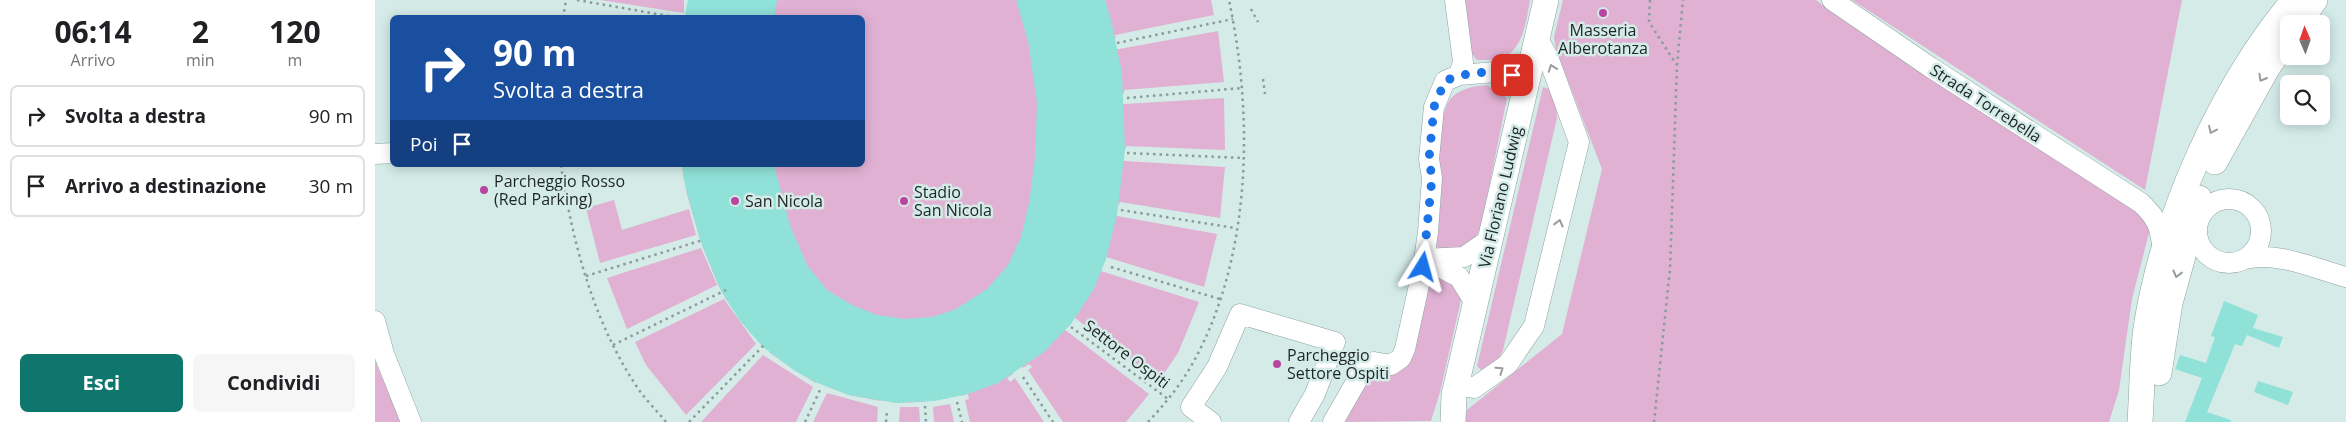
<!DOCTYPE html>
<html lang="it">
<style>
body{margin:0;font-family:"Open Sans",sans-serif;background:#f6f6f6;color:#202124;height:100vh;display:flex;flex-direction:column;font-size:19px;white-space:nowrap}
*{box-sizing:border-box;margin:0}
p{font-size:16px;color:#757577}
.icon{flex:none;width:28px;height:28px;fill:none;stroke:currentColor;stroke-width:2;stroke-linecap:round;stroke-linejoin:round}
.map{position:relative;flex:1;overflow:hidden}
.sheet{display:flex;flex-direction:column;background:#fff;width:375px}
.sheet>*{flex:none}
.top-card{position:absolute;left:15px;top:15px;width:475px;height:152px;border-radius:8px;box-shadow:0 2px 12px #0003;background:#1a4fa0;color:#fff;overflow:hidden}
.needle{width:32px;rotate:358deg}
.fabs{position:absolute;left:1905px;top:15px;display:grid;gap:10px}
.fabs a{display:grid;place-items:center;width:50px;height:50px;border-radius:8px;background:#fff;box-shadow:0 2px 12px #0003;font-size:25px}
.pin{position:absolute;display:grid;place-items:center;width:42px;height:42px;color:#fff;margin:-21px;border-radius:10px;box-shadow:0 2px 8px #0006}
.me{position:absolute;width:55px;margin:-28px;rotate:8deg;stroke-linejoin:round;filter:drop-shadow(0 0 4px #0008)}
.turn{display:flex;align-items:center;gap:18px;height:105px;padding:0 20px;font-size:22px}
.turn .icon{width:65px;height:65px;stroke-width:2.5}
.turn b{display:block;font-size:35px;line-height:42px}
.then{display:flex;align-items:center;height:48px;padding:0 20px;background:#0003;gap:10px;font-size:19px}
.eta{display:flex;justify-content:space-evenly;align-items:center;height:85px;text-align:center}
.eta b{font-size:30px;font-weight:700;line-height:35px}
.cta{display:flex;gap:10px;margin-top:auto;padding:10px 20px}
.cta a{flex:1;height:58px;border-radius:8px;background:#0f766e;color:#fff;font-size:20px;font-weight:700;line-height:58px;text-align:center}
.cta a+a{background:#f6f6f6;color:#202124}
ul{padding:0;list-style:none}
li{display:flex;align-items:center;gap:15px;height:62px;margin:0 10px 8px;padding:0 10px;border:2px solid #e0e0e0;border-radius:8px}
li div{flex:1}
li b{display:block;font-size:19px}
li em{font-style:normal}
main{display:flex;flex:1;min-height:0}
.map>svg:first-child{display:block}
</style>
<main>
<section class="sheet">
<div class="eta">
<div><b>06:14</b><p>Arrivo</p></div>
<div><b>2</b><p>min</p></div>
<div><b>120</b><p>m</p></div>
</div>
<ul>
<li><svg class="icon" aria-label="right" viewBox="0 0 24 24"><path d="M7 20v-9h11M14 6l5 5-5 5"/></svg><div><b>Svolta a destra</b></div><em>90 m</em></li>
<li><svg class="icon" aria-label="arrive" viewBox="0 0 24 24"><path d="M6 21V4h12l-3 4 3 4H6"/></svg><div><b>Arrivo a destinazione</b></div><em>30 m</em></li>
</ul>
<div class="cta"><a>Esci</a><a>Condividi</a></div>
</section>
<div class="map">
<svg width="1971" height="422" viewBox="0 0 1971 422">
<rect width="100%" height="100%" fill="#d4ebe8"/>
<path fill="#e0b1d3" d="M 225,0 L 309,0 L 309,13 Z
M 313,0 L 836,0 L 839,15 L 740,35 L 741,38 L 736,40 L 737,49 L 744,49 L 843,31 L 849,82 L 749,90 L 749,93 L 744,95 L 745,104 L 750,104 L 849,98 L 850,150 L 751,146 L 751,149 L 746,149 L 745,159 L 750,161 L 850,167 L 845,218 L 745,202 L 744,205 L 738,205 L 737,213 L 742,216 L 842,234 L 829,287 L 731,257 L 726,271 L 824,302 L 803,353 L 784,381 L 700,318 L 685,326 L 774,394 L 751,422 L 688,422 L 653,370 L 657,367 L 654,364 L 648,368 L 644,362 L 635,368 L 638,374 L 632,378 L 635,382 L 640,378 L 669,422 L 595,422 L 590,400 L 594,399 L 593,394 L 586,396 L 584,389 L 573,391 L 574,398 L 546,402 L 519,403 L 520,395 L 507,393 L 506,401 L 474,395 L 453,387 L 456,381 L 446,376 L 441,383 L 419,370 L 394,352 L 399,346 L 391,339 L 385,343 L 350,298 L 356,295 L 352,284 L 344,287 L 327,245 L 332,243 L 330,234 L 324,236 L 311,191 L 317,190 L 315,180 L 309,181 L 307,165 L 488,165 L 488,18 L 315,17 L 312,15 Z
M 1086,0 L 1155,0 C 1151,21 1148,55 1122,59 C 1115,60 1108,60 1102,60 L 1092,48 Z
M 1188,0 L 1441,0 L 1466,19 L 1777,221 L 1757,299 L 1744,390 L 1734,422 L 1090,422 L 1092,410 L 1187,334 L 1227,169 L 1181,50 L 1179,37 Z
M 1477,0 L 1807,0 L 1770,190 Z
M 1112,85 L 1132,98 L 1106,227 L 1097,245 L 1071,251 L 1060,246 C 1061,215 1059,124 1074,101 C 1082,89 1099,86 1112,85 Z
M 1168,87 L 1175,89 L 1181,107 L 1182,118 L 1128,350 L 1123,360 L 1106,370 L 1102,366 Z
M 239,200 L 247,230 L 314,209 L 321,235 L 225,263 L 211,208 Z
M 326,248 L 342,285 L 252,329 L 232,278 Z
M 1051,271 L 1082,283 L 1088,291 L 1065,392 L 1056,421 L 968,422 L 993,373 L 1022,370 Z
M 349,299 L 381,344 L 311,415 L 271,365 L 260,342 Z
M 388,355 L 438,387 L 421,422 L 326,422 Z
M 0,361 L 26,422 L 0,422 Z
M 452,393 L 503,407 L 502,422 L 438,422 Z
M 575,404 L 579,422 L 559,422 L 558,407 Z
M 525,407 L 544,407 L 545,422 L 524,422 Z"/>
<path fill="#90e1d8" d="M 313,0 L 402,0 L 399,18 L 315,18 L 316,15 L 310,15 Z
M 641,0 L 730,0 L 736,20 L 747,73 L 750,150 L 742,215 L 731,259 L 719,289 L 696,324 L 669,352 L 623,383 L 593,394 L 559,401 L 521,403 L 474,395 L 440,382 L 419,370 L 388,347 L 365,321 L 346,291 L 325,240 L 310,185 L 307,165 L 399,165 L 415,225 L 432,265 L 452,290 L 477,305 L 502,315 L 530,319 L 557,317 L 581,309 L 612,289 L 633,265 L 646,237 L 654,203 L 660,158 L 662,103 L 653,41 Z
M 1849,301 L 1883,315 L 1878,328 L 1908,337 L 1904,348 L 1872,335 L 1867,346 L 1860,344 L 1832,412 L 1856,420 L 1856,422 L 1810,422 L 1827,378 L 1800,369 L 1802,364 L 1805,355 L 1831,363 L 1840,337 L 1836,336 Z
M 1883,381 L 1918,392 L 1913,405 L 1879,392 Z"/>
<g fill="none" stroke-linecap="round" stroke-linejoin="round">
<defs>
<path id="minor" d="M 1457,0 L 1555,67 L 1766,203 C 1784,220 1785,228 1788,251
M 1084,75 L 1121,72 L 1153,78
M 0,154 L 18,153
M1822 231a32 32 0 1 1 64 0a32 32 0 1 1-64 0Z
M 1049,259 L 1089,257 L 1115,239
M 1870,259 C 1903,251 1940,269 1971,277
M 1053,261 L 1084,277 L 1100,303
M 0,321 L 9,354 L 36,422
M 1082,385 L 1099,388 L 1133,364 L 1159,326 L 1204,142 L 1173,57 L 1162,37
M 836,422 L 816,407 L 842,367 L 865,314 L 960,342 L 940,394 L 924,422
M 958,422 L 989,368 L 999,362 L 1016,365 L 1026,358 L 1030,349 L 1048,267 L 1053,232 L 1057,178 L 1054,159 L 1059,107 L 1070,81 L 1084,75 L 1088,62 L 1080,0"/>
<path id="major" d="M 1923,24 L 1940,0
M 1840,162 L 1893,67 L 1914,37
M 1784,373 L 1795,303 L 1824,198
M 1078,422 L 1079,395 L 1171,0
M 1765,422 C 1767,391 1767,358 1771,328 C 1788,217 1847,85 1919,0"/>
</defs>
<use href="#minor" stroke="#8ca29f" stroke-width="21"/>
<use href="#major" stroke="#8ca29f" stroke-width="26"/>
<path stroke="#8a9c9a" stroke-width="2.5" stroke-dasharray="2.5 4" stroke-linecap="butt" d="M 202,0 L 305,18
M 1275,0 L 1274,22 L 1301,64
M 876,9 L 883,22
M 188,18 L 191,0
M 742,43 L 858,19
M 888,79 L 890,94
M 752,98 L 867,88
M 752,153 L 869,158
M 186,165 C 197,242 219,324 264,390 C 272,401 282,411 291,422
M 746,210 L 860,228
M 736,267 L 845,299
M 211,276 L 328,240
M 696,327 L 793,399
M 238,345 L 351,290
M 648,377 L 678,422
M 582,402 L 587,422
M 550,406 L 551,422
M 314,422 L 389,345
M 430,422 L 445,390
M 511,422 L 512,410
M 773,422 C 789,405 803,388 815,368 C 877,261 879,118 854,0
M 1279,422 L 1295,269 L 1302,65 L 1308,0"/>
<use href="#minor" stroke="#fff" stroke-width="20"/>
<use href="#major" stroke="#fff" stroke-width="25"/>
</g>
<defs><path id="oneway-chevron" d="M-2-3.5L2.5 0L-2 3.5" fill="none" stroke-width="1.6" stroke-linecap="round" stroke-linejoin="round" transform="scale(1.25)"/></defs>
<g stroke="#999d9d">
<use href="#oneway-chevron" transform="translate(1177 68) rotate(-110)"/>
<use href="#oneway-chevron" transform="translate(1887 78) rotate(120)"/>
<use href="#oneway-chevron" transform="translate(1837 130) rotate(115)"/>
<use href="#oneway-chevron" transform="translate(1184 223) rotate(-76)"/>
<use href="#oneway-chevron" transform="translate(1802 274) rotate(104)"/>
<use href="#oneway-chevron" transform="translate(1125 370) rotate(-35)"/>
</g>
<g fill="none" stroke-linecap="round" stroke-linejoin="round">
<path stroke="#1a73e8" stroke-width="9" stroke-dasharray="0 16.2" d="M 1048,267 L 1057,178 L 1054,159 L 1059,107 L 1070,81 C 1091,72 1114,70 1137,75"/>
</g>
<g fill="#b846a0" stroke="#d4ebe8" stroke-width="2">
<circle cx="1228" cy="13" r="5"/>
<circle cx="109" cy="190" r="5"/>
<circle cx="360" cy="201" r="5"/>
<circle cx="529" cy="201" r="5"/>
<circle cx="902" cy="364" r="5"/>
</g>
<g text-anchor="middle" dominant-baseline="central" stroke-width="5" stroke-linejoin="round" paint-order="stroke">
<g font-size="16" fill="#1d2625" stroke="#d4ebe8" text-anchor="start">
<text x="1228" y="30" text-anchor="middle">Masseria<tspan x="1228" dy="18">Alberotanza</tspan></text>
<text x="119" y="181">Parcheggio Rosso<tspan x="119" dy="18">(Red Parking)</tspan></text>
<text x="539" y="192">Stadio<tspan x="539" dy="18">San Nicola</tspan></text>
<text x="370" y="201">San Nicola</text>
<text x="912" y="355">Parcheggio<tspan x="912" dy="18">Settore Ospiti</tspan></text>
</g>
<g font-size="16" fill="#1d2625" stroke="#d4ebe8">
<text transform="translate(1611 103) rotate(33)">Strada Torrebella</text>
<text transform="translate(1125 197) rotate(-77)">Via Floriano Ludwig</text>
<text transform="translate(752 354) rotate(37)">Settore Ospiti</text>
</g>
</g>
</svg>
<div class="fabs">
<a><svg class="needle" viewBox="-14 -14 28 28"><path d="M0-13l5 13h-10z" fill="#e53935"/><path d="M0 13l5-13h-10z" fill="#757577"/></svg></a>
<a><svg class="icon" aria-label="search" viewBox="0 0 24 24"><circle cx="10" cy="10" r="6"/><path d="M15 15l6 6"/></svg></a>
</div>
<div class="pin" style="left:1137px;top:75px;background:#d93025"><svg class="icon" aria-label="arrive" viewBox="0 0 24 24"><path d="M6 21V4h12l-3 4 3 4H6"/></svg></div>
<svg class="me" style="left:1048px;top:267px" viewBox="-20 -20 40 40"><path d="M0-17L14 15 0 8-14 15z" fill="#1a73e8" stroke="#fff" stroke-width="4"/></svg>
<div class="top-card">
<div class="turn"><svg class="icon" aria-label="right" viewBox="0 0 24 24"><path d="M7 20v-9h11M14 6l5 5-5 5"/></svg><div><b>90 m</b>Svolta a destra</div></div>
<div class="then">Poi<svg class="icon" aria-label="arrive" viewBox="0 0 24 24"><path d="M6 21V4h12l-3 4 3 4H6"/></svg></div>
</div>
</div>
</main>
